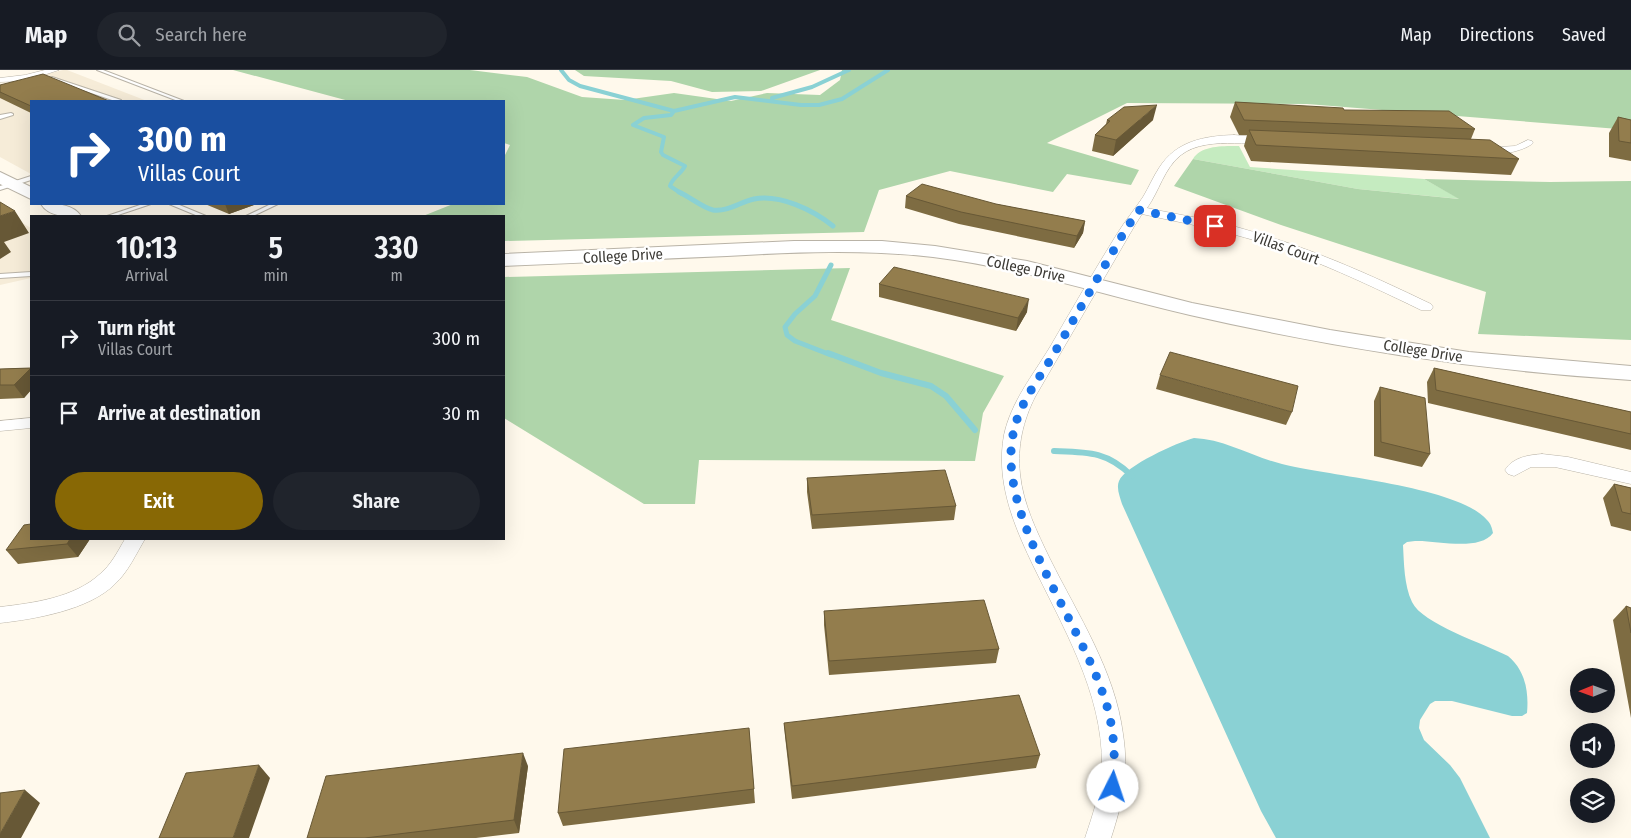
<!DOCTYPE html>
<style>
body{margin:0;font-family:"Fira Sans Condensed",sans-serif;background:#20242c;color:#f1f3f6;height:100vh;display:flex;flex-direction:column;font-size:19px;white-space:nowrap}
*{box-sizing:border-box;margin:0}
p{font-size:16px;color:#9ea1a6}
.icon{flex:none;width:28px;height:28px;fill:none;stroke:currentColor;stroke-width:2;stroke-linecap:round;stroke-linejoin:round}
.map{position:relative;flex:1;overflow:hidden}
.sheet{position:absolute;left:30px;top:145px;width:475px;height:325px;display:flex;flex-direction:column;background:#171b24;border-radius:0px;box-shadow:0 5px 20px #0002}
.sheet>*{flex:none}
.guide{position:absolute;left:30px;top:30px;width:475px;height:105px;border-radius:0px;box-shadow:0 5px 20px #0002;background:#1a4fa0;color:#fff;overflow:hidden}
.needle{width:32px;rotate:269deg}
.tools{position:absolute;left:1570px;top:598px;display:grid;gap:10px}
.tools a{display:grid;place-items:center;width:45px;height:45px;border-radius:50%;background:#171b24;box-shadow:0 5px 20px #0002;font-size:25px}
.pin{position:absolute;display:grid;place-items:center;width:42px;height:42px;color:#fff;margin:-21px;border-radius:10px;box-shadow:0 2px 8px #0006}
.me{position:absolute;width:55px;margin:-28px;rotate:4deg;stroke-linejoin:round;filter:drop-shadow(0 0 4px #0008)}
.turn{display:flex;align-items:center;gap:18px;height:105px;padding:0 25px;font-size:22px}
.turn .icon{width:65px;height:65px;stroke-width:2.5}
.turn b{display:block;font-size:35px;line-height:42px}
.eta{display:flex;justify-content:space-evenly;align-items:center;height:85px;text-align:center}
.eta b{font-size:30px;font-weight:600;line-height:35px}
.button{display:flex;gap:10px;margin-top:auto;padding:10px 25px}
.button a{flex:1;height:58px;border-radius:30px;background:#886805;color:#fff;font-size:20px;font-weight:600;line-height:58px;text-align:center}
.button a+a{background:#20242c;color:#f1f3f6}
ul{padding:0;list-style:none}
li{display:flex;align-items:center;gap:15px;height:75px;padding:0 25px;border-top:1px solid #363941}
li div{flex:1}
li b{display:block;font-size:19px}
li em{font-style:normal}
header{display:flex;align-items:center;gap:30px;box-sizing:border-box;height:70px;padding:0 25px;background:#171b24;border-bottom:1px solid #363941}
header strong{font-size:24px}
nav{display:flex;gap:28px;margin-inline-start:auto;font-size:18px}
.search{width:350px;height:45px;background:#20242c;display:flex;align-items:center;gap:12px;box-sizing:border-box;padding:0 18px;border-radius:28px;color:#9ea1a6;font-size:19px}
.map>svg:first-child{display:block}
</style>
<header>
<strong>Map</strong>
<div class="search"><svg class="icon" aria-label="search" viewBox="0 0 24 24"><circle cx="10" cy="10" r="6"/><path d="M15 15l6 6"/></svg>Search here</div>
<nav><a>Map</a><a>Directions</a><a>Saved</a></nav>
</header>
<div class="map">
<svg width="1631" height="768" viewBox="0 0 1631 768">
<rect width="100%" height="100%" fill="#fff9ec"/>
<path fill="#f6ecd8" d="M 63,0 L 67,0 L 147,31 L 31,31 L 31,104 L 0,87 L 0,16 Z
M 0,140 L 31,158 L 31,208 L 0,215 Z"/>
<path fill="#c5ebc0" d="M 1239,76 L 1250,97 L 1424,109 L 1460,129 L 1358,119 L 1193,89 C 1201,75 1224,76 1239,76 Z"/>
<path fill="#afd5aa" d="M 233,0 L 470,0 L 527,7 L 582,27 L 625,30 L 674,23 L 731,31 L 767,23 L 820,25 L 840,10 L 842,0 L 1631,0 L 1631,60 L 1307,34 L 1127,33 L 1047,73 L 1139,100 L 1131,115 L 1067,104 L 1053,122 L 950,101 L 879,120 L 864,162 L 504,171 L 504,146 L 423,146 L 453,134 L 504,134 L 504,87 L 510,75 L 504,73 L 504,31 L 349,31 Z
M 575,0 L 820,0 L 761,21 L 712,22 L 671,11 L 584,6 Z
M 1193,89 L 1358,119 L 1459,129 L 1424,109 L 1550,112 L 1631,111 L 1631,270 L 1478,264 L 1486,222 L 1281,155 L 1174,116 Z
M 850,198 L 831,250 L 1004,306 L 983,343 L 975,391 L 699,390 L 695,434 L 644,434 L 504,348 L 504,207 Z"/>
<path fill="#8ad1d4" d="M 1194,368 C 1224,369 1253,387 1282,394 C 1328,406 1458,416 1487,450 C 1491,454 1492,458 1493,463 C 1479,482 1436,470 1415,471 L 1407,472 L 1403,475 C 1404,493 1404,515 1412,532 C 1422,554 1485,574 1508,586 C 1525,600 1529,621 1527,643 L 1522,646 L 1512,646 L 1452,631 L 1435,631 L 1430,634 L 1420,650 L 1419,658 L 1424,670 L 1450,695 L 1460,708 L 1490,768 L 1276,768 L 1261,741 L 1122,434 C 1120,427 1116,418 1119,411 C 1125,396 1178,372 1194,368 Z"/>
<g fill="none" stroke-linecap="round" stroke-linejoin="round">
<path stroke="#8ad1d4" stroke-width="4" d="M 561,0 L 569,10 L 580,16 L 674,41 L 735,27 L 801,35 L 819,35 L 842,29 L 888,0
M 772,28 L 812,17 L 849,0
M 674,41 L 671,45 L 644,48 L 633,55 L 664,67 L 661,82 L 663,85 L 685,96 C 681,104 672,108 670,116 L 682,124"/>
<path stroke="#8ad1d4" stroke-width="5" d="M 679,122 C 690,127 703,138 713,140 C 728,142 740,132 754,129 C 780,124 813,140 833,156
M 831,195 L 815,226 L 795,244 L 785,257 L 787,265 L 795,271 L 831,285"/>
<path stroke="#8ad1d4" stroke-width="6" d="M 828,283 L 881,303 L 931,316 L 946,326 L 975,360
M 1054,381 C 1087,382 1107,381 1132,406"/>
<defs>
<path id="lane" d="M 97,0 L 103,0 L 184,31 L 178,31 Z
M 52,7 L 121,30 L 121,31 L 115,31 L 50,9 L 50,8 Z
M 11,43 L 13,44 L 13,45 L 0,49 L 0,45 Z
M 31,106 L 31,110 L 0,120 L 0,116 Z
M 143,134 L 151,134 L 115,146 L 107,146 Z
M 169,134 L 177,134 L 206,146 L 198,146 Z
M 271,134 L 278,134 L 253,146 L 246,146 Z
M 31,202 L 31,206 L 0,208 L 0,204 Z"/>
<path id="street" d="M 45,0 L 59,0 L 25,11 L 0,12 L 0,8 L 25,5 Z
M 1234,65 L 1269,68 L 1274,71 C 1265,80 1209,63 1181,85 C 1164,98 1159,122 1147,138 C 1178,145 1210,149 1240,158 C 1306,176 1369,204 1431,234 L 1433,237 L 1431,240 L 1421,240 C 1361,211 1298,181 1232,164 C 1203,156 1172,151 1142,144 L 1135,155 L 1035,327 C 1023,351 1017,376 1020,404 C 1023,434 1037,462 1050,489 C 1078,545 1115,601 1123,664 C 1129,703 1123,731 1111,768 L 1085,768 C 1093,744 1101,721 1102,696 C 1103,622 1062,556 1031,491 C 1012,451 996,410 1004,365 C 1011,332 1033,305 1050,277 C 1072,239 1094,201 1117,164 C 1125,151 1135,139 1143,127 C 1149,117 1153,107 1159,98 C 1176,71 1204,66 1234,65 Z
M 1528,70 L 1532,71 L 1533,73 C 1524,82 1487,89 1478,81 L 1483,78 L 1515,76 Z
M 31,348 L 31,358 L 0,361 L 0,351 Z
M 1542,384 L 1568,387 L 1631,402 L 1631,414 L 1555,397 L 1531,397 L 1514,406 L 1508,404 L 1505,400 C 1513,387 1529,385 1542,384 Z
M 125,469 L 145,469 C 136,484 128,502 115,514 C 89,540 35,549 0,553 L 0,537 C 33,533 74,528 100,504 C 111,495 118,481 125,469 Z"/>
<path id="secondary" d="M 0,102 L 31,117 L 31,129 L 0,114 Z
M 41,134 C 55,134 72,133 81,146 C 67,147 49,147 41,134 Z
M 794,171 L 882,171 L 935,176 L 1027,191 L 1192,233 L 1330,260 L 1469,282 L 1631,296 L 1631,310 C 1483,301 1334,278 1190,245 C 1104,225 1021,198 933,187 C 864,179 796,182 727,186 C 653,189 578,193 504,196 L 504,184 Z"/>
</defs>
<use href="#lane" stroke="#b9b3a7" stroke-width="2"/>
<use href="#street" stroke="#b9b3a7" stroke-width="1"/>
<use href="#secondary" stroke="#b9b3a7" stroke-width="2"/>
<use href="#lane" fill="#fff" fill-rule="evenodd"/>
<use href="#street" fill="#fff" fill-rule="evenodd"/>
<use href="#secondary" fill="#fff" fill-rule="evenodd"/>
</g>
<path fill="#7e6c42" d="M 0,15 L 31,31 L 31,43 L 0,28 Z
M 1235,32 L 1344,40 L 1475,59 L 1471,69 L 1519,89 L 1511,105 L 1251,91 L 1244,76 L 1247,65 L 1239,65 L 1230,47 Z
M 1618,47 L 1631,50 L 1631,91 L 1609,87 L 1609,63 Z
M 1107,50 L 1153,50 L 1113,86 L 1092,81 L 1095,65 L 1106,54 Z
M 906,126 L 996,134 L 1085,151 L 1083,163 L 1074,178 L 959,154 L 905,138 Z
M 205,134 L 257,134 L 229,144 Z
M 879,214 L 1027,242 L 1016,261 L 879,227 Z
M 31,298 L 31,320 L 24,328 L 0,329 L 0,299 Z
M 1434,298 L 1631,342 L 1631,380 L 1428,333 L 1427,312 Z
M 1160,305 L 1292,342 L 1286,355 L 1156,319 Z
M 1380,317 L 1430,384 L 1422,397 L 1374,386 L 1374,331 Z
M 807,408 L 956,436 L 954,450 L 812,459 L 807,422 Z
M 1614,414 L 1631,418 L 1631,461 L 1611,456 L 1603,428 Z
M 31,469 L 90,469 L 78,487 L 18,494 L 6,480 Z
M 1626,536 L 1631,538 L 1631,648 L 1613,550 Z
M 824,541 L 999,579 L 996,593 L 829,605 L 824,555 Z
M 784,653 L 1040,685 L 1036,698 L 792,729 L 785,666 Z
M 749,658 L 755,733 L 563,756 L 558,743 Z
M 528,696 L 519,763 L 476,768 L 307,768 Z"/>
<path fill="#675836" d="M 1157,35 L 1153,50 L 1113,86 L 1116,70 Z
M 225,134 L 257,134 L 229,144 Z
M 15,141 L 29,163 L 4,172 L 11,182 L 0,189 L 0,146 Z
M 1085,151 L 1083,163 L 1074,178 L 1077,166 Z
M 1029,229 L 1027,242 L 1016,261 L 1018,248 Z
M 31,298 L 31,320 L 24,328 L 14,315 Z
M 70,469 L 90,469 L 78,487 L 67,474 Z
M 523,683 L 528,696 L 519,763 L 514,750 Z
M 259,695 L 270,708 L 249,768 L 233,768 Z
M 25,720 L 40,733 L 21,768 L 0,768 L 0,764 Z"/>
<path fill="#937d4d" stroke="#675836" d="M 43,4 L 109,31 L 31,31 L 31,36 L 0,22 L 0,15 Z
M 1235,32 L 1343,38 L 1344,40 L 1449,41 L 1475,59 L 1244,50 Z
M 1157,35 L 1116,70 L 1095,65 L 1110,51 L 1107,50 L 1124,37 Z
M 1618,47 L 1631,50 L 1631,73 L 1619,71 Z
M 1249,60 L 1490,70 L 1519,89 L 1256,75 Z
M 922,114 L 996,134 L 1085,151 L 1077,166 L 961,142 L 906,126 Z
M 0,132 L 15,141 L 0,146 Z
M 894,197 L 1029,229 L 1018,248 L 879,214 Z
M 1170,282 L 1298,316 L 1292,342 L 1160,305 Z
M 31,298 L 14,315 L 0,315 L 0,299 Z
M 1434,298 L 1631,342 L 1631,364 L 1436,320 Z
M 1380,317 L 1425,328 L 1430,384 L 1381,372 Z
M 945,400 L 956,436 L 812,445 L 807,408 Z
M 1614,414 L 1631,418 L 1631,444 L 1622,442 Z
M 31,454 L 31,469 L 70,469 L 67,474 L 6,480 L 24,455 Z
M 984,530 L 999,579 L 829,591 L 824,541 Z
M 1626,536 L 1631,538 L 1631,563 Z
M 1019,625 L 1040,685 L 792,716 L 784,653 Z
M 749,658 L 754,719 L 558,743 L 564,679 Z
M 523,683 L 514,750 L 365,768 L 307,768 L 326,706 Z
M 259,695 L 233,768 L 159,768 L 186,703 Z
M 25,720 L 0,764 L 0,723 Z"/>
<g fill="none" stroke-linecap="round" stroke-linejoin="round">
<path stroke="#1a73e8" stroke-width="9" stroke-dasharray="0 16.2" d="M 1113,717 C 1116,685 1114,654 1103,624 C 1077,546 994,442 1014,360 C 1020,333 1038,310 1052,287 C 1077,244 1101,202 1126,159 L 1139,140 L 1215,156"/>
</g>
<g text-anchor="middle" dominant-baseline="central" stroke-width="5" stroke-linejoin="round" paint-order="stroke">
<g font-size="15" fill="#3c3a35" stroke="#fff">
<text transform="translate(1286 178) rotate(20)">Villas Court</text>
<text transform="translate(623 186) rotate(-3)">College Drive</text>
<text transform="translate(1026 199) rotate(12)">College Drive</text>
<text transform="translate(1423 281) rotate(9)">College Drive</text>
</g>
</g>
</svg>
<div class="tools">
<a><svg class="needle" viewBox="-14 -14 28 28"><path d="M0-13l5 13h-10z" fill="#e53935"/><path d="M0 13l5-13h-10z" fill="#9ea1a6"/></svg></a>
<a><svg class="icon" aria-label="sound" viewBox="0 0 24 24"><path d="M4 9h4l5-4v14l-5-4H4zM17 9q2 3 0 6"/></svg></a>
<a><svg class="icon" aria-label="layers" viewBox="0 0 24 24"><path d="M12 4l9 5-9 5-9-5zM3 14l9 5 9-5"/></svg></a>
</div>
<div class="pin" style="left:1215px;top:156px;background:#d93025"><svg class="icon" aria-label="arrive" viewBox="0 0 24 24"><path d="M6 21V4h12l-3 4 3 4H6"/></svg></div>
<svg class="me" style="left:1113px;top:717px" viewBox="-20 -20 40 40"><circle r="19" fill="#fff"/><path d="M0-13L10 11 0 6-10 11z" fill="#1a73e8"/></svg>
<div class="guide">
<div class="turn"><svg class="icon" aria-label="right" viewBox="0 0 24 24"><path d="M7 20v-9h11M14 6l5 5-5 5"/></svg><div><b>300 m</b>Villas Court</div></div>
</div>
<section class="sheet">
<div class="eta">
<div><b>10:13</b><p>Arrival</p></div>
<div><b>5</b><p>min</p></div>
<div><b>330</b><p>m</p></div>
</div>
<ul>
<li><svg class="icon" aria-label="right" viewBox="0 0 24 24"><path d="M7 20v-9h11M14 6l5 5-5 5"/></svg><div><b>Turn right</b><p>Villas Court</p></div><em>300 m</em></li>
<li><svg class="icon" aria-label="arrive" viewBox="0 0 24 24"><path d="M6 21V4h12l-3 4 3 4H6"/></svg><div><b>Arrive at destination</b></div><em>30 m</em></li>
</ul>
<div class="button"><a>Exit</a><a>Share</a></div>
</section>
</div>
